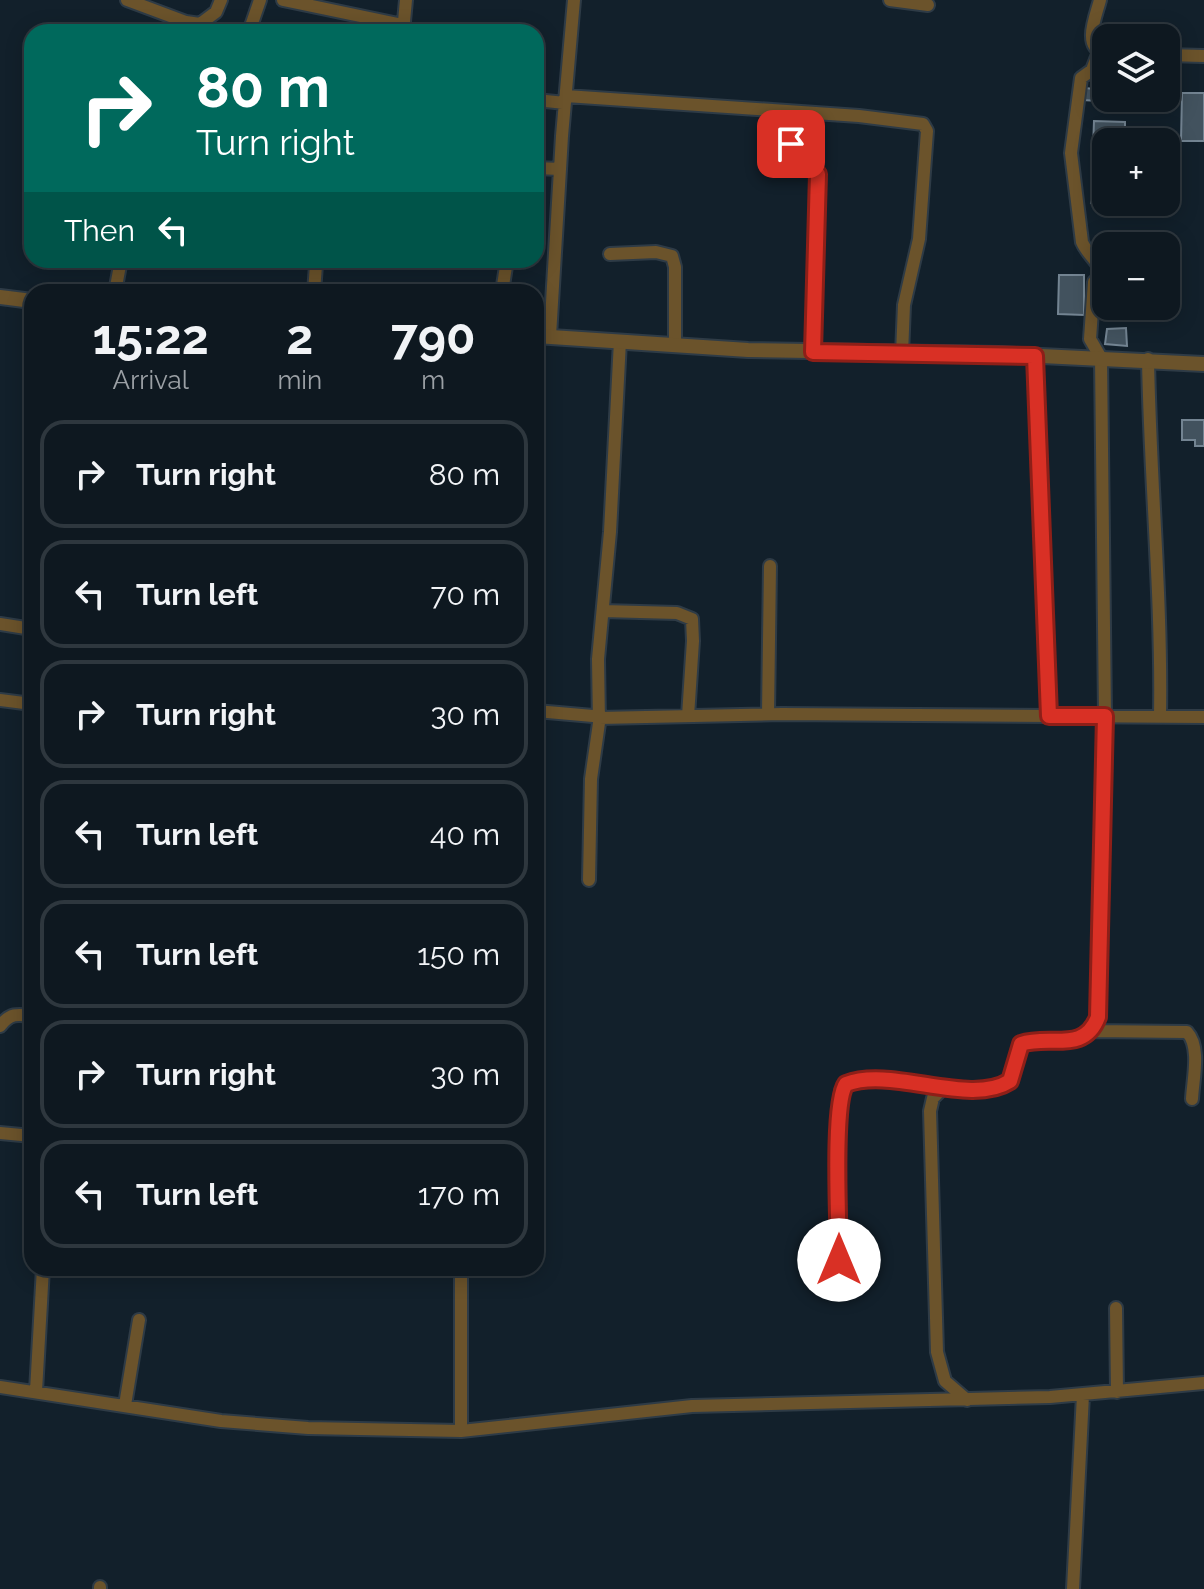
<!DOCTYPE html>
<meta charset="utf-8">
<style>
body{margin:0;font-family:Raleway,sans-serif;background:#1c252d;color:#f1f3f6;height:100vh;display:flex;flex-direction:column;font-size:30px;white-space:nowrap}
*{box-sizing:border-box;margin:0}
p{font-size:26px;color:#9ba0a5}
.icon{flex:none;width:44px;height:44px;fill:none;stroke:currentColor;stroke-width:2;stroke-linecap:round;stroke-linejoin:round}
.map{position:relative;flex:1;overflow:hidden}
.details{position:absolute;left:24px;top:284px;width:520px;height:992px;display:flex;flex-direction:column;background:#0e1820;border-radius:24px;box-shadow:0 4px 20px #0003,0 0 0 2px #2e373e}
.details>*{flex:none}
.hud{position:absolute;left:24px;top:24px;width:520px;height:244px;border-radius:24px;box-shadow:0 4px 20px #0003,0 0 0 2px #2e373e;background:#00695c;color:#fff;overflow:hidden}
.controls{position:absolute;left:1092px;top:24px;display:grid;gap:16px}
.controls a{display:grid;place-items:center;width:88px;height:88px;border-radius:16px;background:#0e1820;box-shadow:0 4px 20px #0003,0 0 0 2px #2e373e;font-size:40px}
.pin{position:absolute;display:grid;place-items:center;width:68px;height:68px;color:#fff;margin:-34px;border-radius:16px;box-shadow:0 4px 12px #0006}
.me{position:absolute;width:88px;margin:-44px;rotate:0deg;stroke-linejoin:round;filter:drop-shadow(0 0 6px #0008)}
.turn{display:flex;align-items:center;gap:28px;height:168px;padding:0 40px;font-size:36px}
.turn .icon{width:104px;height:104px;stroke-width:2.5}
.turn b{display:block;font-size:56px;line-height:68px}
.then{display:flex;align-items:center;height:76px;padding:0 40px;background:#0003;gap:16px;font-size:30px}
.eta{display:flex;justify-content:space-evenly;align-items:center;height:136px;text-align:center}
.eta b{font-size:48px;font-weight:700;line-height:56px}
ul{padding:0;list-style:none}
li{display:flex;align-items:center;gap:24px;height:108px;margin:0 16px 12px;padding:0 24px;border:4px solid #2e373e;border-radius:24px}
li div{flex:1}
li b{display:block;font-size:30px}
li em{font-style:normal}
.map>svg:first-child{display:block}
</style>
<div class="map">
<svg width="1204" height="1589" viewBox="0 0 1204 1589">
<rect width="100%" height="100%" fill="#12202b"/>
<path fill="#42525e" stroke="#738492" stroke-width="2" d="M 1084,88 L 1106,90 L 1106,98 L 1116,98 L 1116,102 L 1083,100 Z
M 1182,93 L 1204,93 L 1204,141 L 1181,141 Z
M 1094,121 L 1125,122 L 1125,142 L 1106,142 L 1106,202 L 1123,202 L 1123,204 L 1091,203 Z
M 1166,184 L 1180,184 L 1180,198 L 1166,198 Z
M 1059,275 L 1084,275 L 1084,315 L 1058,314 Z
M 1103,297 L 1106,297 L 1106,306 L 1135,306 L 1135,321 L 1103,320 Z
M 1126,328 L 1127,346 L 1105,344 L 1107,329 Z
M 1182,420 L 1204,420 L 1204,446 L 1195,446 L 1195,440 L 1182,440 Z"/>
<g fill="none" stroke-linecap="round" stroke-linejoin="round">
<defs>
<path id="minor" d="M 127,0 L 186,22 L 200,24 L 216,12 L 221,0
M 283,0 L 403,25
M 890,0 L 928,5
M 1100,0 C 1096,16 1082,47 1104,52
M 249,32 L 260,0
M 403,32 L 406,0
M 1166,55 L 1204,56
M 566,96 L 859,116 L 923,124 L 927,131 L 919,239 L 904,305 L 902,354
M 536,100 L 565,103
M 793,112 C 792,124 786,150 795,159 C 801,166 811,167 818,174 L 813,352
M 536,168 L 560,169
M 610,254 L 656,252 L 672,256 L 675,267 L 675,346
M 115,292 L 121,260
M 314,292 L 316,265 L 320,260
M 502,292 L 507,260
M 550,336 L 562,136 L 574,0
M 1035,356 L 1049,716
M 1148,359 C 1150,479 1162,598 1160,716
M 603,611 L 677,613 L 692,619 L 693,641 L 688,716
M 0,624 L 32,629
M 0,700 L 32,704
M 536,711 L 593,716 L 599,713
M 768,714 L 770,566
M 599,718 L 782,714 L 1204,717
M 589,880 L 591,779 L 599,723 L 598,659 L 610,532 L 620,341
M 0,1026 C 10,1013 17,1014 32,1016
M 1091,1031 L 1187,1032 C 1201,1047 1193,1079 1192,1099
M 0,1133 L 32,1136
M 838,1286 L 838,1121 L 841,1091 L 846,1084 L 868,1079 L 944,1087
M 1116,1308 L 1117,1392
M 0,1387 L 221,1421 L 308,1428 L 461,1431 L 692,1406 L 1050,1397 L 1204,1383
M 36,1391 L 43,1268
M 967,1400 L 945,1381 L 937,1352 L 930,1111 L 933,1098 L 944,1087 C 966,1088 991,1094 1010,1081 L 1021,1044 L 1029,1042 C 1055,1040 1087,1047 1098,1017 L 1105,716 L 1101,358 L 1090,339 L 1094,282 L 1103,274 C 1098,261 1087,254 1082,242 L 1071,153 L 1081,78 L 1092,70 L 1099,52
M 125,1405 L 139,1320
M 461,1431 L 461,1268
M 100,1589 L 100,1587
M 1073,1589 L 1083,1395"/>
<path id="tertiary" d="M 0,297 L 32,301
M 536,336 L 748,350 L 999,354 L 1204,364"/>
</defs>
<use href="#minor" stroke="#2e3b46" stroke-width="16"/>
<use href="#tertiary" stroke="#2e3b46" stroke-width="18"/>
<use href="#minor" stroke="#6b532b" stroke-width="12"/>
<use href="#tertiary" stroke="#6b532b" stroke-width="14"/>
</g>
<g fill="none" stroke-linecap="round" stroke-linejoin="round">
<defs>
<path id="route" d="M 791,144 L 796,161 L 812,168 L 818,174 L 813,352 L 1035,356 L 1049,716 L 1105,716 L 1098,1017 C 1084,1054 1050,1034 1021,1044 L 1010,1081 C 970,1107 892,1066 846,1084 C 832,1103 839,1228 839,1260"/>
</defs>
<use href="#route" stroke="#8d1f18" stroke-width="20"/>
<use href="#route" stroke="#d93025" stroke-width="14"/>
</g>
</svg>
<div class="controls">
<a><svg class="icon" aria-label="layers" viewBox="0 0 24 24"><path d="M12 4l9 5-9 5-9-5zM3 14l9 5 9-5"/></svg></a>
<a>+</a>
<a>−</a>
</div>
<div class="pin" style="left:791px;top:144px;background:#d93025"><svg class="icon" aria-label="arrive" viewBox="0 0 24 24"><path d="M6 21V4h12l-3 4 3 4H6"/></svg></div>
<svg class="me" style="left:839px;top:1260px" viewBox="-20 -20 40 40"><circle r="19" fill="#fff"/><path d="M0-13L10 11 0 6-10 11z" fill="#d93025"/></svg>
<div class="hud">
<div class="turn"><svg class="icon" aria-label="right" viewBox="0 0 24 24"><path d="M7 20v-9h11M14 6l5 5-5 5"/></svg><div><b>80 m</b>Turn right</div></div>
<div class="then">Then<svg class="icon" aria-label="left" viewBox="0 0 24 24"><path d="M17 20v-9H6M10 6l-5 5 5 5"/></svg></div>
</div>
<section class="details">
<div class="eta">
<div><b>15:22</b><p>Arrival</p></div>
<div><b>2</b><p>min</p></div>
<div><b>790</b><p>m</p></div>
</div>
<ul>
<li><svg class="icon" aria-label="right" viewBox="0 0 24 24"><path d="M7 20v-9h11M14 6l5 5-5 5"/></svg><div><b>Turn right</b></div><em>80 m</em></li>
<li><svg class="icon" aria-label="left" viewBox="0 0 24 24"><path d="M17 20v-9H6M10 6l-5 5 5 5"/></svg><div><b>Turn left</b></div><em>70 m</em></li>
<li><svg class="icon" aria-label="right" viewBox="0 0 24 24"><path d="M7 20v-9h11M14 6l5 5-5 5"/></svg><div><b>Turn right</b></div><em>30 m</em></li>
<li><svg class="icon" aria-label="left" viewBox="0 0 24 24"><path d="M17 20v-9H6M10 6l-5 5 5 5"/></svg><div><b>Turn left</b></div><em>40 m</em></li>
<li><svg class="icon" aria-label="left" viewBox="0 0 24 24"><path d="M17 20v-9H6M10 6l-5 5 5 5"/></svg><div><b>Turn left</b></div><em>150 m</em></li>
<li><svg class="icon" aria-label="right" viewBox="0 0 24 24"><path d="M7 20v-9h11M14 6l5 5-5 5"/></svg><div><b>Turn right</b></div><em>30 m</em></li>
<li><svg class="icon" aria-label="left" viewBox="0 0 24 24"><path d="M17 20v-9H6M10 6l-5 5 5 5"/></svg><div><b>Turn left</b></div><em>170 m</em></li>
</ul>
</section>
</div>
